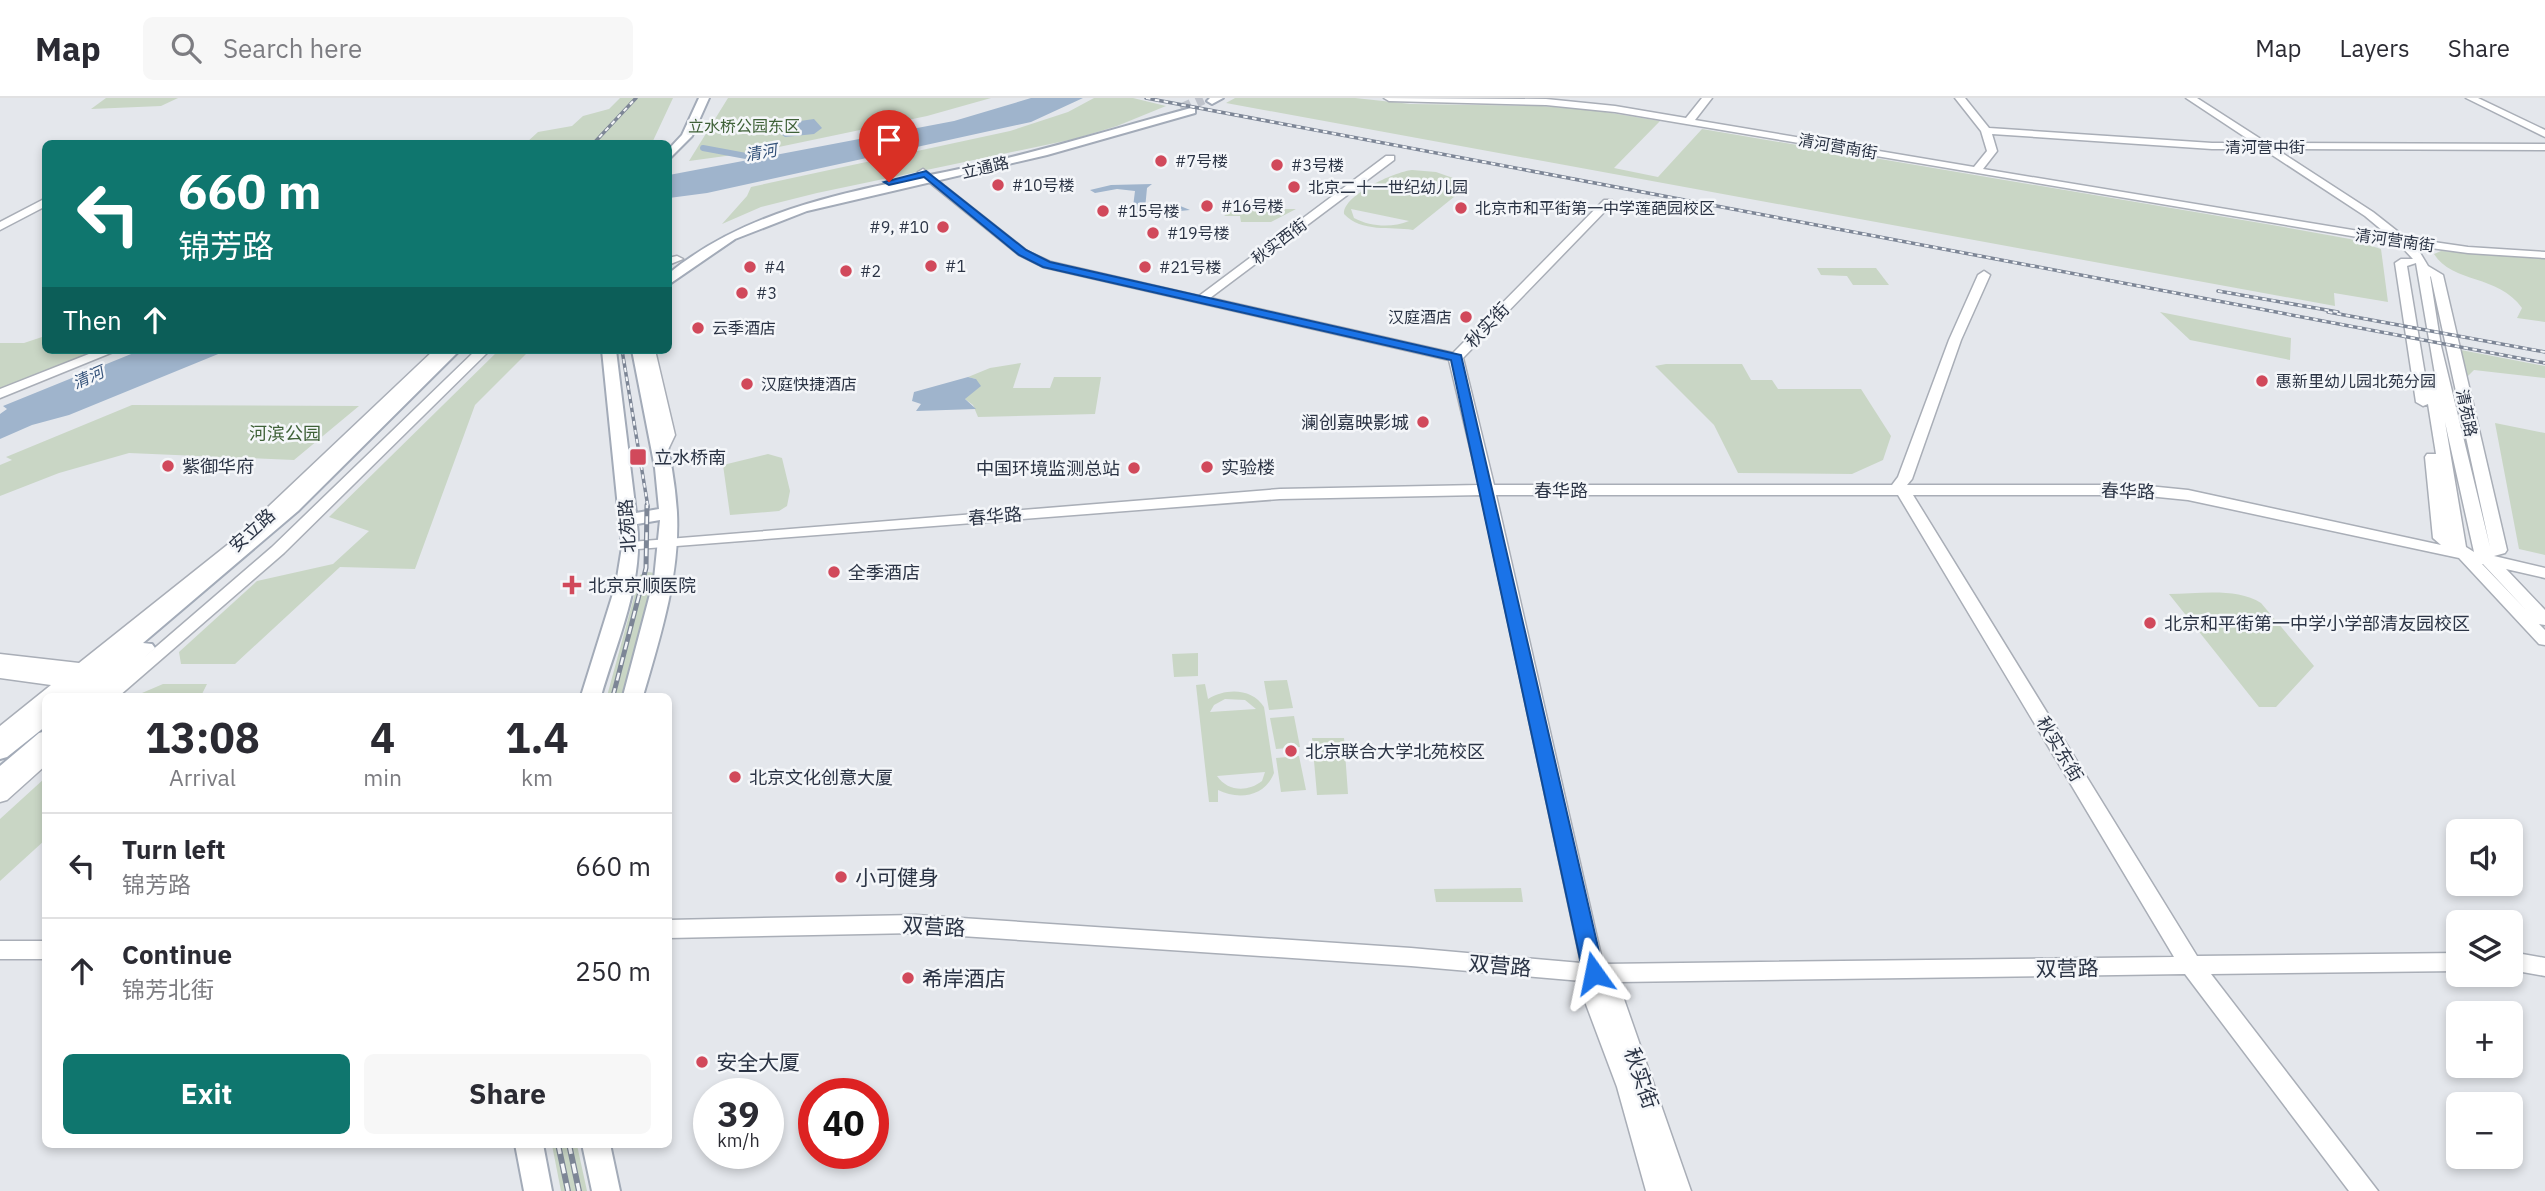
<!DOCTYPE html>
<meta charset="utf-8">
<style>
body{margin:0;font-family:"IBM Plex Sans","Noto Sans SC",sans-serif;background:#f7f7f7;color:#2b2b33;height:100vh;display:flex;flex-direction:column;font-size:26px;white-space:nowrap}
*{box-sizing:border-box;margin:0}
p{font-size:23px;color:#7c7c81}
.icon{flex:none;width:38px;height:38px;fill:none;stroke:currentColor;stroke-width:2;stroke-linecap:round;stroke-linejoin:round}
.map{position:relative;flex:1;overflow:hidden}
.drawer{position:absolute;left:42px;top:595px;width:630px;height:455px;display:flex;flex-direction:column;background:#fff;border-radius:10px;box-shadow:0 4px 10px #0003}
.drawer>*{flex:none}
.hud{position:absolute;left:42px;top:42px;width:630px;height:214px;border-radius:10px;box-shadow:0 4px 10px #0003;background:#0f766e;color:#fff;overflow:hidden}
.tools{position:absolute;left:2446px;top:721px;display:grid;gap:14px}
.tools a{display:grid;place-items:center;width:77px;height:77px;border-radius:10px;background:#fff;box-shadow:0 4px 10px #0003;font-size:35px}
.speed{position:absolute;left:693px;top:980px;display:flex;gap:14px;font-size:35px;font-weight:700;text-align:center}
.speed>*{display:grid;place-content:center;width:91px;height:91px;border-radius:50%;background:#fff;box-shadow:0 4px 10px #0003;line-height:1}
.speed small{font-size:18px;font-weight:400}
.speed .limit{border:10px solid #d22;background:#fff;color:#111}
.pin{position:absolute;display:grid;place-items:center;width:60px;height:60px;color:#fff;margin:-72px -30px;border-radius:50% 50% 50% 0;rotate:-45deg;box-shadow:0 0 7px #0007}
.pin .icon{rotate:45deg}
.me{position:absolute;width:77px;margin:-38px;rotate:348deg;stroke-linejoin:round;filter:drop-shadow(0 0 5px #0008)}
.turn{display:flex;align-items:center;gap:24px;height:147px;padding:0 21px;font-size:32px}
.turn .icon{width:91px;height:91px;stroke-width:2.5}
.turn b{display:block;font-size:49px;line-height:60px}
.then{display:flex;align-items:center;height:66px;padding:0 21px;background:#0003;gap:14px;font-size:26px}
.eta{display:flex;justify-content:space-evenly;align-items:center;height:119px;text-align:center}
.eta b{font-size:42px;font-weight:700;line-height:49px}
.action{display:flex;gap:14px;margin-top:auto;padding:14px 21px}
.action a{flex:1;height:80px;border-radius:10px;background:#0f766e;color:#fff;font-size:28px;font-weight:700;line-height:80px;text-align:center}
.action a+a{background:#f7f7f7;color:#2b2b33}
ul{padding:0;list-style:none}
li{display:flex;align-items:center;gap:21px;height:105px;padding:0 21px;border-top:2px solid #e1e1e2}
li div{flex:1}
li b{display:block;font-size:26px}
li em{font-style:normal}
header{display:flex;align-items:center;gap:42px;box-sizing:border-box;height:98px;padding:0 35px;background:#fff;border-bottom:2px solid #e1e1e2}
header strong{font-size:33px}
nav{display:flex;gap:38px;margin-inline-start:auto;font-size:24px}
.search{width:490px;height:63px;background:#f7f7f7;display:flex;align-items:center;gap:18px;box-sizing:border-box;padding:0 24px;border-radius:10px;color:#7c7c81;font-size:26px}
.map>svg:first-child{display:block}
</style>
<header>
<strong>Map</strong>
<div class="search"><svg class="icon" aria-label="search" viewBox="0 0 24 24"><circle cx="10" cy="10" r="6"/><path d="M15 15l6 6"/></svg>Search here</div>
<nav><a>Map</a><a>Layers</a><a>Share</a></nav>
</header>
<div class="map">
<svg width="2545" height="1093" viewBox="0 0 2545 1093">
<rect width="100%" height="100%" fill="#e4e7ec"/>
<path fill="#c9d6c5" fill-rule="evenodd" d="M 106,0 L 178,0 L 161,8 L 91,11 Z
M 620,0 L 673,0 L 652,45 L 526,45 L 538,34 L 572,28 L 583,18 L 609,11 Z
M 728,0 L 991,0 L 927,18 L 755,54 L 689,63 Z
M 1094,0 L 1133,0 L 1166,8 L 1117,28 L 1074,41 L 817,95 L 761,109 L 722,126 L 747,98 L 751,89 L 1010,33 L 1068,14 Z
M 1235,0 L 1355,0 L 1411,6 L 1541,8 L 1593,12 L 1660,23 L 1614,70 L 1658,79 L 1702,31 L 2278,128 L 2350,141 L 2381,151 L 2388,204 L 2334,195 L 2335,208 L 1226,5 Z
M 1412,72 L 1436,74 L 1470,86 L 1413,132 C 1390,128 1362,135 1344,116 C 1343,97 1394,74 1412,72 ZM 1351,111 L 1409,123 C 1392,130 1371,129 1354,120 Z
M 1235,111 L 1296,111 L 1271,124 L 1241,124 L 1240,118 L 1224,118 Z
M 2441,153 L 2545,161 L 2545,224 L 2517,220 L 2522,210 C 2498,176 2453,186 2434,156 Z
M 1817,170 L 1876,170 L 1889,187 L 1853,187 L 1847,178 L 1821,177 Z
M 2160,214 L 2291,240 L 2290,262 L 2190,242 Z
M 45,238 L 46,252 L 97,252 L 0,291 L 0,245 L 24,245 Z
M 499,252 L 530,252 L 475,307 L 415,471 L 340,469 L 235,566 L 181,566 L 179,554 L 257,483 L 333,466 L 369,433 L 329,419 Z
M 2461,252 L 2545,268 L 2545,280 L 2474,272 L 2466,280 Z
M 1021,265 L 1013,290 L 1050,290 L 1054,279 L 1101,279 L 1095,316 L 978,319 L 973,307 L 965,301 L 976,281 L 968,279 L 990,270 Z
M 1666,266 L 1742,266 L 1751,282 L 1772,282 L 1778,291 L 1861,291 L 1891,338 L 1883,362 L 1852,376 L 1738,375 L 1714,327 L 1655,268 Z
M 132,307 L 359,308 L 294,362 L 129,355 L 59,375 L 0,398 L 0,367 L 12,362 L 6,359 Z
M 2495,325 L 2545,335 L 2545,457 L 2519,451 Z
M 768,356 L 782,360 L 790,393 L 787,408 L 779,413 L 730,417 L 723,367 Z
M 648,474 L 655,475 L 644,533 L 625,598 L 607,598 L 640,477 Z
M 2169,496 C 2197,496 2236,489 2261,505 L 2314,568 L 2276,609 L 2259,609 Z
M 1198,555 L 1198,578 L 1174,579 L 1172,556 Z
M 1287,582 L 1293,610 L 1269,612 L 1264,583 Z
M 163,586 L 207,586 L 201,598 L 135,598 Z
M 1205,586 L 1208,601 C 1226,590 1252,590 1264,609 L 1274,675 C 1265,699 1238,702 1218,692 L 1218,704 L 1209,704 L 1196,587 ZM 1225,601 L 1245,602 L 1256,611 L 1210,614 L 1214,607 ZM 1265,674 L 1262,683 C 1248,694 1228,694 1217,678 Z
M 1294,618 L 1300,649 L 1276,651 L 1270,620 Z
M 1312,640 L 1344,640 L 1348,696 L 1317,697 Z
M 1299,658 L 1306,692 L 1281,694 L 1276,660 Z
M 45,680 L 45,742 L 0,783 L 0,721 Z
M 1521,790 L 1523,804 L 1436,804 L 1434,791 Z
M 552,1047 L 577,1047 L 587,1093 L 561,1093 Z"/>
<path fill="#9fb4cc" d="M 1031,0 L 1083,0 L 1031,24 L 707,95 L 669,100 L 669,77 L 954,23 Z
M 814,21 L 822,30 L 814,36 L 785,39 L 778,34 L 784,34 L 787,28 L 758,28 L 763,22 L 786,25 Z
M 1152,86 L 1147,90 L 1145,111 L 1173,105 L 1190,112 L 1180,113 L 1174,118 L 1132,117 L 1135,93 L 1117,91 L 1095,95 L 1090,92 L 1111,87 Z
M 141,252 L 228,252 L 69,317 L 32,327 L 0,341 L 0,316 L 7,311 L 3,308 Z
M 968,279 L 976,281 L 981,288 L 965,301 L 976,311 L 916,313 L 921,306 L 912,303 L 914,294 Z"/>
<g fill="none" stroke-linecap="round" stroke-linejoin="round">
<path stroke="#9fb4cc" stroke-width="6" d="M 703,50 L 746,58 L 761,70"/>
<path stroke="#bfc3cb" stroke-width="11" stroke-dasharray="11 6" stroke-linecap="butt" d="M 1181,11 L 1203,1"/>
<defs>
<path id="secondary" d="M 1384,0 L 1546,1 L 1615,8 L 1686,20 L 1702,0 L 1712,0 L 1695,22 L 1974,69 L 1987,53 L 1981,33 L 1955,0 L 1965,0 L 1989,30 L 2212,45 L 2254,45 L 2186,0 L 2197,0 L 2267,45 L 2545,46 L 2545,52 L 2276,51 L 2373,114 L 2406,140 L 2468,149 L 2545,154 L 2545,160 L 2468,155 L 2416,148 L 2428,168 L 2443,177 L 2507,452 L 2505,455 L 2494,458 L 2545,470 L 2545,480 L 2506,471 L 2545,512 L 2545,527 L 2539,526 L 2545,532 L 2545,547 L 2539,546 L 2459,460 L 2188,402 L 2138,397 L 1913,397 L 2197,858 L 2459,855 L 2459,873 L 2211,876 L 2378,1093 L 2349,1093 L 2185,876 L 1618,884 L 1691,1093 L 1646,1093 L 1617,989 L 1581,893 L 1582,883 L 1411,868 L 916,835 L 668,840 L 668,822 L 916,817 L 1411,850 L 1581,865 L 1481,397 L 1280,401 L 625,452 L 623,449 L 625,446 L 631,444 L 1280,391 L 1479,387 L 1449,262 L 1043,169 L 1019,157 L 919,76 L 918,74 L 923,71 L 1027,153 L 1051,164 L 1199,198 L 1386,58 L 1394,58 L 1394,62 L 1210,200 L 1453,255 L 1604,102 L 1612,102 L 1612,106 L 1463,260 L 1494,387 L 1892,387 L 1898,379 L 1949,242 L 1978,177 L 1984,173 L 1990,177 L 1961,242 L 1912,381 L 1907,387 L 2138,387 L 2188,392 L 2441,447 L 2433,440 L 2425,359 L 2427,356 L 2436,356 L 2428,306 L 2423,308 L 2416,304 L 2395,165 L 2401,161 L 2413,161 L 2399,146 L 1615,14 L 1546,7 L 1389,3 ZM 1992,36 L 2212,51 L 2263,51 L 2365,118 L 2389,138 L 1983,71 L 1997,53 ZM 2416,165 L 2436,282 L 2426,283 L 2407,168 ZM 2430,178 L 2431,179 L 2490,449 L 2441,248 ZM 2445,324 L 2474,454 L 2466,449 ZM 1496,397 L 1898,397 L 2174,859 L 1603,866 ZM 2482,466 L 2483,466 L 2526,512 Z
M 2466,0 L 2478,0 L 2545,32 L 2545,39 Z
M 46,100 L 46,108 L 0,132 L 0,124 Z
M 677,158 L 683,161 L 668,167 L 668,160 Z
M 99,252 L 118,252 L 0,300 L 0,291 Z
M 434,252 L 449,252 L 243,450 L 60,598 L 46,598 L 46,611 L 7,643 L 0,644 L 0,628 L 51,587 L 0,580 L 0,568 L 66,575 L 0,568 L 0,556 L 79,565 L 231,444 Z
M 476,252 L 490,252 L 284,455 L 119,598 L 99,598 L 272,449 Z
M 641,252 L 655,252 L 675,337 L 666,356 L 661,357 L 654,353 L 661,337 Z
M 46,650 L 46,667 L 7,702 L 0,704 L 0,686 L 39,651 Z
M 0,843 L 46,843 L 46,861 L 0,861 Z
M 2511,854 L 2545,860 L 2545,878 L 2511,872 Z"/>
<path id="primary" d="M 699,0 L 709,0 L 692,38 L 668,62 L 668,52 L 682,37 Z
M 1210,0 L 1223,0 L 1212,6 L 1207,3 Z
M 1191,10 L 1195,11 L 1195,15 L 1047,57 L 807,113 L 735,141 L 668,187 L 668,176 C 760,101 879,90 991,64 C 1059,48 1124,28 1191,10 Z
M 445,252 L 460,252 L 298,413 L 143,545 L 152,546 L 155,550 L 103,598 L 81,598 L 82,596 L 79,598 L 57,598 L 286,405 Z
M 602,252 L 616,252 L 636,415 L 659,411 L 655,370 L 632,252 L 646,252 C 657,306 674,360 677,415 C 680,477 660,540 643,598 L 623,598 L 654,481 L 660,422 L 637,426 C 644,484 617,543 601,598 L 581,598 L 616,486 L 622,449 Z
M 46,610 L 46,628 L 7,659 L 0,661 L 0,643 L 39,612 Z
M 46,633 L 46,652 L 8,685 L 0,688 L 0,668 L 39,635 Z
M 515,1046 L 543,1046 L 552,1093 L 524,1093 Z
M 582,1046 L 610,1046 L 620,1093 L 592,1093 Z"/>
</defs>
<use href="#secondary" stroke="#a9aeb7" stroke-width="3"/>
<use href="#primary" stroke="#a3abb8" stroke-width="4"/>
<use href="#secondary" fill="#fff" fill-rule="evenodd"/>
<use href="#primary" fill="#fff" fill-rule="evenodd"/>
<defs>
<path id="rail-far2" d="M 1146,0 L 2545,265
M 593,46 L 636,0
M 2218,193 L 2338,214
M 2328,214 L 2545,254
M 622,252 L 648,409"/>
<path id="rail-far1" d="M 613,598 L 646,470 L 647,407"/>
<path id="rail" d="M 558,1046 L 568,1093
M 569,1046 L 579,1093"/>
</defs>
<use href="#rail-far2" stroke="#7d8696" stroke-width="3.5"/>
<use href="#rail-far1" stroke="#7d8696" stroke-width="5"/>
<use href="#rail" stroke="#7d8696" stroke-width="6"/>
<use href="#rail-far2" stroke="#f4f6f9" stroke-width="2" stroke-dasharray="4.5" stroke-linecap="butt"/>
<use href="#rail-far1" stroke="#f4f6f9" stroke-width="2.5" stroke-dasharray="8" stroke-linecap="butt"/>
<use href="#rail" stroke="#f4f6f9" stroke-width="3.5" stroke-dasharray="10" stroke-linecap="butt"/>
</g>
<path fill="#1a73e8" stroke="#114b97" stroke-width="2" d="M 926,73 L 1026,152 L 1050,164 L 1461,257 L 1604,875 L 1601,881 L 1586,881 L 1583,875 L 1451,262 L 1043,169 L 1019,157 L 924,79 L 889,87 L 884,84 Z"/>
<g fill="#d1495b" stroke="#f4f6f9" stroke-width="2.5">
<circle cx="1161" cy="63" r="7"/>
<circle cx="1277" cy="67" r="7"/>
<circle cx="998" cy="87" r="7"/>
<circle cx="1294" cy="89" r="7"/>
<circle cx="1207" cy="108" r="7"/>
<circle cx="1461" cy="110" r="7"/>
<circle cx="1103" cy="113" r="7"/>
<circle cx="943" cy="129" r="7"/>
<circle cx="1153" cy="135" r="7"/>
<circle cx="931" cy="168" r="7"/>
<circle cx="750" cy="169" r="7"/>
<circle cx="1145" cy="169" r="7"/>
<circle cx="846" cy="173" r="7"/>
<circle cx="742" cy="195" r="7"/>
<circle cx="1466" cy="219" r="7"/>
<circle cx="698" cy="230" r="7"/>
<circle cx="2262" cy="283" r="7"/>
<circle cx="747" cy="286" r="7"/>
<circle cx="1423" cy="324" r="7"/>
<rect x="629" y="350" width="18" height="18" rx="3.5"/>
<circle cx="168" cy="368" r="7"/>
<circle cx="1207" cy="369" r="7"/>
<circle cx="1134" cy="370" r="7"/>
<circle cx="834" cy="474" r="7"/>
<path d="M568.5 476.5h7v7h7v7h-7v7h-7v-7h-7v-7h7z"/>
<circle cx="2150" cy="525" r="7"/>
<circle cx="1291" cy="653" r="7"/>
<circle cx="735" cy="679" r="7"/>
<circle cx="841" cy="779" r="7"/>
<circle cx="908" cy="880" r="7"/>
<circle cx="702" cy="964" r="7"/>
</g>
<g text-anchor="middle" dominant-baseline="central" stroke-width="5" stroke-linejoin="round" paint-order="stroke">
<g font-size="16" fill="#3f6138" stroke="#f4f6f9">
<text x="744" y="28">立水桥公园东区</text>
</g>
<g font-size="16" fill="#2b3445" stroke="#f4f6f9">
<text transform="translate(1838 48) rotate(10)">清河营南街</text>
<text x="2265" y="49">清河营中街</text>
<text transform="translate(985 69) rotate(-13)">立通路</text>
<text transform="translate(2395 142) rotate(8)">清河营南街</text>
<text transform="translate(1279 143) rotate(-37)">秋实西街</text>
<text transform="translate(2467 315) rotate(78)">清苑路</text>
</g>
<g font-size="16" font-style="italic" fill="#34527a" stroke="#f4f6f9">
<text transform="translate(761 54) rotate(-10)">清河</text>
<text transform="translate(88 279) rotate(-24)">清河</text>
</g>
<g font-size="16" fill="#2b3445" stroke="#f4f6f9" text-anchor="start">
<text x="1175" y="63">#7号楼</text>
<text x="1291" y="67">#3号楼</text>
<text x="1012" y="87">#10号楼</text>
<text x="1308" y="89">北京二十一世纪幼儿园</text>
<text x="1221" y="108">#16号楼</text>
<text x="1475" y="110">北京市和平街第一中学莲葩园校区</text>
<text x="1117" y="113">#15号楼</text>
<text x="929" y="129" text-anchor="end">#9, #10</text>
<text x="1167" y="135">#19号楼</text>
<text x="945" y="168">#1</text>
<text x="764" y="169">#4</text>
<text x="1159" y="169">#21号楼</text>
<text x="860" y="173">#2</text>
<text x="756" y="195">#3</text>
<text x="1452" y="219" text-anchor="end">汉庭酒店</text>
<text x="712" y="230">云季酒店</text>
<text x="2276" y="283">惠新里幼儿园北苑分园</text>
<text x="761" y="286">汉庭快捷酒店</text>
</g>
<g font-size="18" fill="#2b3445" stroke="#f4f6f9">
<text transform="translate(1487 227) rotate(-46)">秋实街</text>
<text x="1561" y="392">春华路</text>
<text transform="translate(2128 393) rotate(2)">春华路</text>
<text transform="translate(995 418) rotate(-5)">春华路</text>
<text transform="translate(627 428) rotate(-94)">北苑路</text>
<text transform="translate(252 432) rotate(-42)">安立路</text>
<text transform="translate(2060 651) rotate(59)">秋实东街</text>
</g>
<g font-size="18" fill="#2b3445" stroke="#f4f6f9" text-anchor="start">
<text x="1409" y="324" text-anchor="end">澜创嘉映影城</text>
<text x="654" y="359">立水桥南</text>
<text x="182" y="368">紫御华府</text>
<text x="1221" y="369">实验楼</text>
<text x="1120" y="370" text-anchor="end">中国环境监测总站</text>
<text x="848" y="474">全季酒店</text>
<text x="588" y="487">北京京顺医院</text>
<text x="2164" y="525">北京和平街第一中学小学部清友园校区</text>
<text x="1305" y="653">北京联合大学北苑校区</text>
<text x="749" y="679">北京文化创意大厦</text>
</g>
<g font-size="18" fill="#3f6138" stroke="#f4f6f9">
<text x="285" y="335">河滨公园</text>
</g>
<g font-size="21" fill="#2b3445" stroke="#f4f6f9" text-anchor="start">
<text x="855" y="779">小可健身</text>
<text x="922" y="880">希岸酒店</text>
<text x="716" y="964">安全大厦</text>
</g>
<g font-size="21" fill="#2b3445" stroke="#f4f6f9">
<text transform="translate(934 828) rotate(3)">双营路</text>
<text transform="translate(1500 867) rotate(5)">双营路</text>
<text transform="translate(2067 870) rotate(-1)">双营路</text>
<text transform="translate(1642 980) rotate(71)">秋实街</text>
</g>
</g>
</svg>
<div class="tools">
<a><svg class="icon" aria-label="sound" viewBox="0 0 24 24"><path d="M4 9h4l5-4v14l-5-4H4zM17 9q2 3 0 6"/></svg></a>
<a><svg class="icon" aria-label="layers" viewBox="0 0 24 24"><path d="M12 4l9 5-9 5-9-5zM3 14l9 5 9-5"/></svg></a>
<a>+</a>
<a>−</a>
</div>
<div class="speed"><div>39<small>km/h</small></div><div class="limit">40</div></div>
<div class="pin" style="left:889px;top:84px;background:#d93025"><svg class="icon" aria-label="arrive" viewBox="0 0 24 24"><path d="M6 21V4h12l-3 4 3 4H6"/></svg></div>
<svg class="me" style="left:1594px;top:875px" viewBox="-20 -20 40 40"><path d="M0-17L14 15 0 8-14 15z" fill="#1a73e8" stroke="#fff" stroke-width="4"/></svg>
<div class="hud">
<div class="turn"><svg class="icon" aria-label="left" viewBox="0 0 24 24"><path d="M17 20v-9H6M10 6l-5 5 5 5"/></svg><div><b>660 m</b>锦芳路</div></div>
<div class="then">Then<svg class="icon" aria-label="ahead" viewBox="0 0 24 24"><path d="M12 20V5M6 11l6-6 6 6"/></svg></div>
</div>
<section class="drawer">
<div class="eta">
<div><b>13:08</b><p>Arrival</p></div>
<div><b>4</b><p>min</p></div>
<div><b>1.4</b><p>km</p></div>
</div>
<ul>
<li><svg class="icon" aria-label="left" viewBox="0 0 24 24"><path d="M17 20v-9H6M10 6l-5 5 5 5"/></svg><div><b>Turn left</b><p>锦芳路</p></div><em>660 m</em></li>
<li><svg class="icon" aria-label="ahead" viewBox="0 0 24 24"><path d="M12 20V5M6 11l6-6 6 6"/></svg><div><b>Continue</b><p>锦芳北街</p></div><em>250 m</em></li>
</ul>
<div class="action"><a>Exit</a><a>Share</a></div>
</section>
</div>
